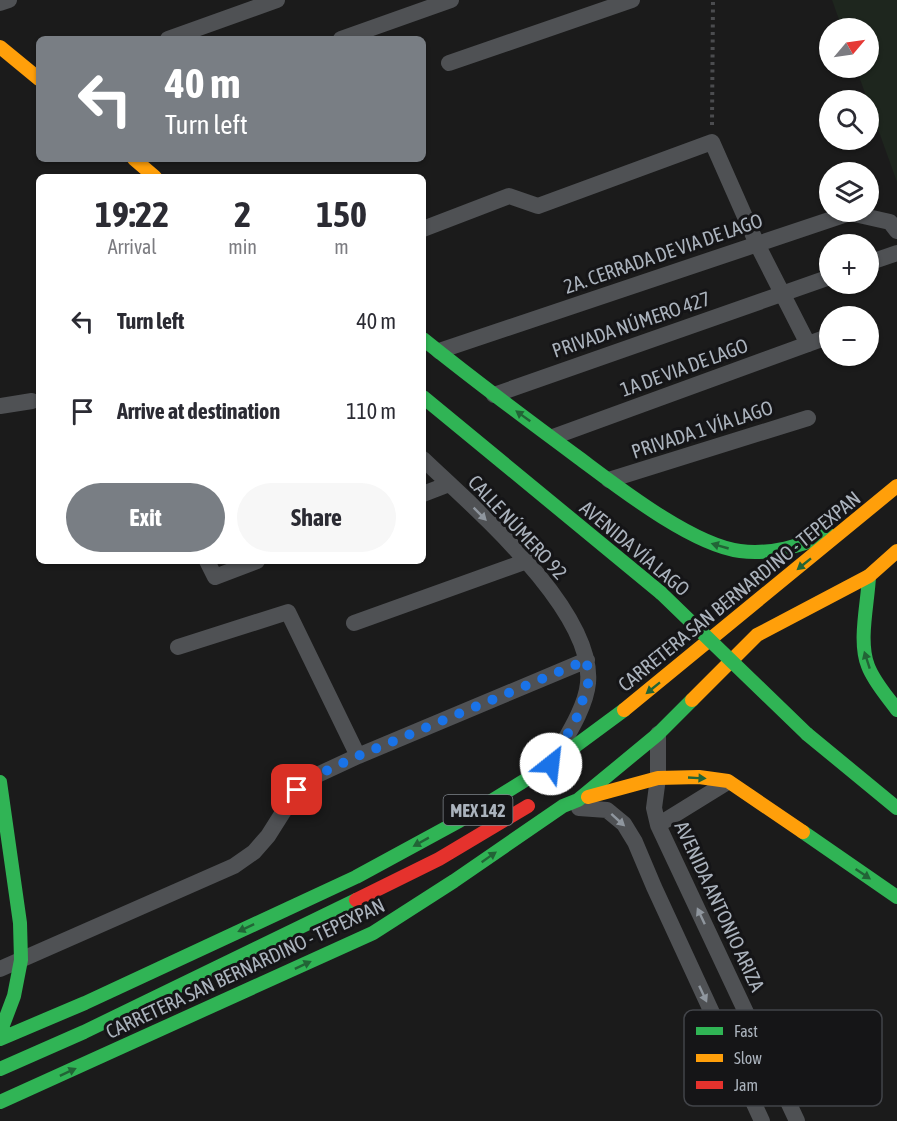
<!DOCTYPE html>
<meta charset="utf-8">
<style>
body{margin:0;font-family:"Asap Condensed",sans-serif;background:#f7f7f7;color:#2b2b33;height:100vh;display:flex;flex-direction:column;font-size:22px;white-space:nowrap}
*{box-sizing:border-box;margin:0}
p{font-size:20px;color:#7c7c81}
.icon{flex:none;width:33px;height:33px;fill:none;stroke:currentColor;stroke-width:2;stroke-linecap:round;stroke-linejoin:round}
.map{position:relative;flex:1;overflow:hidden}
.side{position:absolute;left:36px;top:174px;width:390px;height:390px;display:flex;flex-direction:column;background:#fff;border-radius:9px;box-shadow:0 2px 4px #0004}
.side>*{flex:none}
.guide{position:absolute;left:36px;top:36px;width:390px;height:126px;border-radius:9px;box-shadow:0 2px 4px #0004;background:#797e84;color:#fff;overflow:hidden}
.needle{width:39px;rotate:61deg}
.buttons{position:absolute;left:819px;top:18px;display:grid;gap:12px}
.buttons a{display:grid;place-items:center;width:60px;height:60px;border-radius:50%;background:#fff;box-shadow:0 2px 4px #0004;font-size:30px}
.pin{position:absolute;display:grid;place-items:center;width:51px;height:51px;color:#fff;margin:-26px;border-radius:12px;box-shadow:0 3px 9px #0006}
.me{position:absolute;width:66px;margin:-33px;rotate:29deg;stroke-linejoin:round;filter:drop-shadow(0 0 4px #0008)}
.turn{display:flex;align-items:center;gap:21px;height:126px;padding:0 30px;font-size:27px}
.turn .icon{width:78px;height:78px;stroke-width:2.5}
.turn b{display:block;font-size:42px;line-height:51px}
.eta{display:flex;justify-content:space-evenly;align-items:center;height:102px;text-align:center}
.eta b{font-size:36px;font-weight:700;line-height:42px}
.cta{display:flex;gap:12px;margin-top:auto;padding:12px 30px}
.cta a{flex:1;height:69px;border-radius:36px;background:#797e84;color:#fff;font-size:24px;font-weight:700;line-height:69px;text-align:center}
.cta a+a{background:#f7f7f7;color:#2b2b33}
ul{padding:0;list-style:none}
li{display:flex;align-items:center;gap:18px;height:90px;padding:0 30px}
li div{flex:1}
li b{display:block;font-size:22px}
li em{font-style:normal}
.map>svg:first-child{display:block}
</style>
<div class="map">
<svg width="897" height="1121" viewBox="0 0 897 1121">
<rect width="100%" height="100%" fill="#1b1b1b"/>
<path fill="#1e261e" d="M 832,0 L 897,0 L 897,182 L 856,68 L 868,68 L 868,28 L 842,28 Z"/>
<g fill="none" stroke-linecap="round" stroke-linejoin="round">
<path stroke="#4b4c4f" stroke-width="4" stroke-dasharray="3 4.5" stroke-linecap="butt" d="M 712,125 L 713,0"/>
<path stroke="#4f5154" stroke-width="16" d="M 0,3 L 9,0
M 168,39 L 277,0
M 341,39 L 451,0
M 449,63 L 632,0
M 423,229 L 509,196 L 538,206 L 712,142 L 757,244 L 808,344
M 868,263 L 897,253
M 439,351 L 850,213 L 890,222 L 897,231
M 494,395 L 830,277
M 0,406 L 32,401
M 553,437 L 830,336
M 423,459 C 472,506 595,610 588,683 C 586,705 570,731 559,750
M 609,480 L 808,418
M 423,494 L 449,484
M 207,561 L 215,577 L 257,561
M 354,623 L 527,561
M 178,647 L 288,612 L 358,756
M 658,734 L 658,778 L 654,808 L 658,825 L 797,1121
M 579,808 L 607,810 L 624,824 L 635,842 L 654,887 L 762,1121
M 658,825 L 726,783
M 0,969 L 234,866 L 254,852 L 268,836 L 297,790 L 315,776 L 358,756 L 587,660"/>
<path stroke="#30b455" stroke-width="14" d="M 423,339 C 474,380 526,419 579,458 C 618,487 692,545 740,551 C 771,555 800,546 828,534
M 423,397 L 661,593
M 869,576 C 868,603 858,641 868,666 C 874,682 887,696 897,710
M 807,734 L 897,808
M 0,782 L 20,923 L 21,960 L 14,996 L 0,1033
M 803,832 L 897,897
M 0,1039 L 85,1003 L 356,877 L 459,821 L 551,764 L 624,710
M 0,1069 L 84,1032 L 356,900
M 0,1102 L 373,933 L 454,881 L 563,806 L 578,800 L 658,734 L 692,700"/>
<path stroke="#ff9f0a" stroke-width="14" d="M 0,47 L 39,79
M 134,159 L 155,177
M 692,700 L 757,635 L 869,576 L 897,551
M 624,710 L 897,486
M 588,797 L 658,778 L 699,777 L 728,781 L 803,832"/>
<path stroke="#e5322d" stroke-width="14" d="M 356,900 L 439,859 L 528,806"/>
<path stroke="#30b455" stroke-width="14" d="M 661,593 L 807,734"/>
</g>
<defs><path id="oneway-solid" d="M-6-.8H1V-3.2L6.5 0L1 3.2V.8H-6Z" transform="scale(1.5)"/></defs>
<g fill="#226436">
<use href="#oneway-solid" transform="translate(523 416) rotate(-144)"/>
<use href="#oneway-solid" transform="translate(720 546) rotate(-164)"/>
<use href="#oneway-solid" transform="translate(804 564) rotate(141)"/>
<use href="#oneway-solid" transform="translate(867 660) rotate(-108)"/>
<use href="#oneway-solid" transform="translate(653 688) rotate(141)"/>
<use href="#oneway-solid" transform="translate(697 778) rotate(3)"/>
<use href="#oneway-solid" transform="translate(421 842) rotate(151)"/>
<use href="#oneway-solid" transform="translate(489 857) rotate(-35)"/>
<use href="#oneway-solid" transform="translate(863 874) rotate(34)"/>
<use href="#oneway-solid" transform="translate(246 928) rotate(155)"/>
<use href="#oneway-solid" transform="translate(303 965) rotate(-25)"/>
<use href="#oneway-solid" transform="translate(68 1072) rotate(-25)"/>
</g>
<g fill="#8f969e">
<use href="#oneway-solid" transform="translate(480 514) rotate(45)"/>
<use href="#oneway-solid" transform="translate(618 820) rotate(42)"/>
<use href="#oneway-solid" transform="translate(701 916) rotate(-115)"/>
<use href="#oneway-solid" transform="translate(703 994) rotate(65)"/>
</g>
<g fill="none" stroke-linecap="round" stroke-linejoin="round">
<path stroke="#1a73e8" stroke-width="10" stroke-dasharray="0 18" d="M 297,790 L 315,776 L 358,756 L 587,660 L 588,684 L 577,717 L 551,764"/>
</g>
<g text-anchor="middle" dominant-baseline="central" stroke-width="6" stroke-linejoin="round" paint-order="stroke">
<rect fill="#151517" stroke="#7e848b" stroke-width="1.5" x="443.5" y="795" width="69" height="30" rx="4.5"/>
<g font-size="18" font-weight="bold" fill="#abb3bd">
<text x="478" y="810">MEX 142</text>
</g>
<g font-size="20" fill="#abb3bd" stroke="#151517">
<text transform="translate(663 253) rotate(-19)">2A. CERRADA DE VIA DE LAGO</text>
<text transform="translate(631 324) rotate(-19)">PRIVADA NÚMERO 427</text>
<text transform="translate(684 367) rotate(-20)">1A DE VIA DE LAGO</text>
<text transform="translate(702 429) rotate(-18)">PRIVADA 1 VÍA LAGO</text>
<text transform="translate(518 527) rotate(47)">CALLE NÚMERO 92</text>
<text transform="translate(635 548) rotate(40)">AVENIDA VÍA LAGO</text>
<text transform="translate(739 591) rotate(-39)">CARRETERA SAN BERNARDINO - TEPEXPAN</text>
<text transform="translate(720 906) rotate(65)">AVENIDA ANTONIO ARIZA</text>
<text transform="translate(245 968) rotate(-25)">CARRETERA SAN BERNARDINO - TEPEXPAN</text>
</g>
</g>
<rect x="684" y="1010" width="198" height="96" rx="9" fill="#151517" stroke="#424449" stroke-width="1.5"/>
<rect x="696" y="1027" width="27" height="8" fill="#30b455"/>
<rect x="696" y="1054" width="27" height="8" fill="#ff9f0a"/>
<rect x="696" y="1081" width="27" height="8" fill="#e5322d"/>
<g font-size="16" fill="#abb3bd">
<text x="734" y="1037">Fast</text>
<text x="734" y="1064">Slow</text>
<text x="734" y="1091">Jam</text>
</g>
</svg>
<div class="buttons">
<a><svg class="needle" viewBox="-14 -14 28 28"><path d="M0-13l5 13h-10z" fill="#e53935"/><path d="M0 13l5-13h-10z" fill="#7c7c81"/></svg></a>
<a><svg class="icon" aria-label="search" viewBox="0 0 24 24"><circle cx="10" cy="10" r="6"/><path d="M15 15l6 6"/></svg></a>
<a><svg class="icon" aria-label="layers" viewBox="0 0 24 24"><path d="M12 4l9 5-9 5-9-5zM3 14l9 5 9-5"/></svg></a>
<a>+</a>
<a>−</a>
</div>
<div class="pin" style="left:297px;top:790px;background:#d93025"><svg class="icon" aria-label="arrive" viewBox="0 0 24 24"><path d="M6 21V4h12l-3 4 3 4H6"/></svg></div>
<svg class="me" style="left:551px;top:764px" viewBox="-20 -20 40 40"><circle r="19" fill="#fff"/><path d="M0-13L10 11 0 6-10 11z" fill="#1a73e8"/></svg>
<div class="guide">
<div class="turn"><svg class="icon" aria-label="left" viewBox="0 0 24 24"><path d="M17 20v-9H6M10 6l-5 5 5 5"/></svg><div><b>40 m</b>Turn left</div></div>
</div>
<section class="side">
<div class="eta">
<div><b>19:22</b><p>Arrival</p></div>
<div><b>2</b><p>min</p></div>
<div><b>150</b><p>m</p></div>
</div>
<ul>
<li><svg class="icon" aria-label="left" viewBox="0 0 24 24"><path d="M17 20v-9H6M10 6l-5 5 5 5"/></svg><div><b>Turn left</b></div><em>40 m</em></li>
<li><svg class="icon" aria-label="arrive" viewBox="0 0 24 24"><path d="M6 21V4h12l-3 4 3 4H6"/></svg><div><b>Arrive at destination</b></div><em>110 m</em></li>
</ul>
<div class="cta"><a>Exit</a><a>Share</a></div>
</section>
</div>
